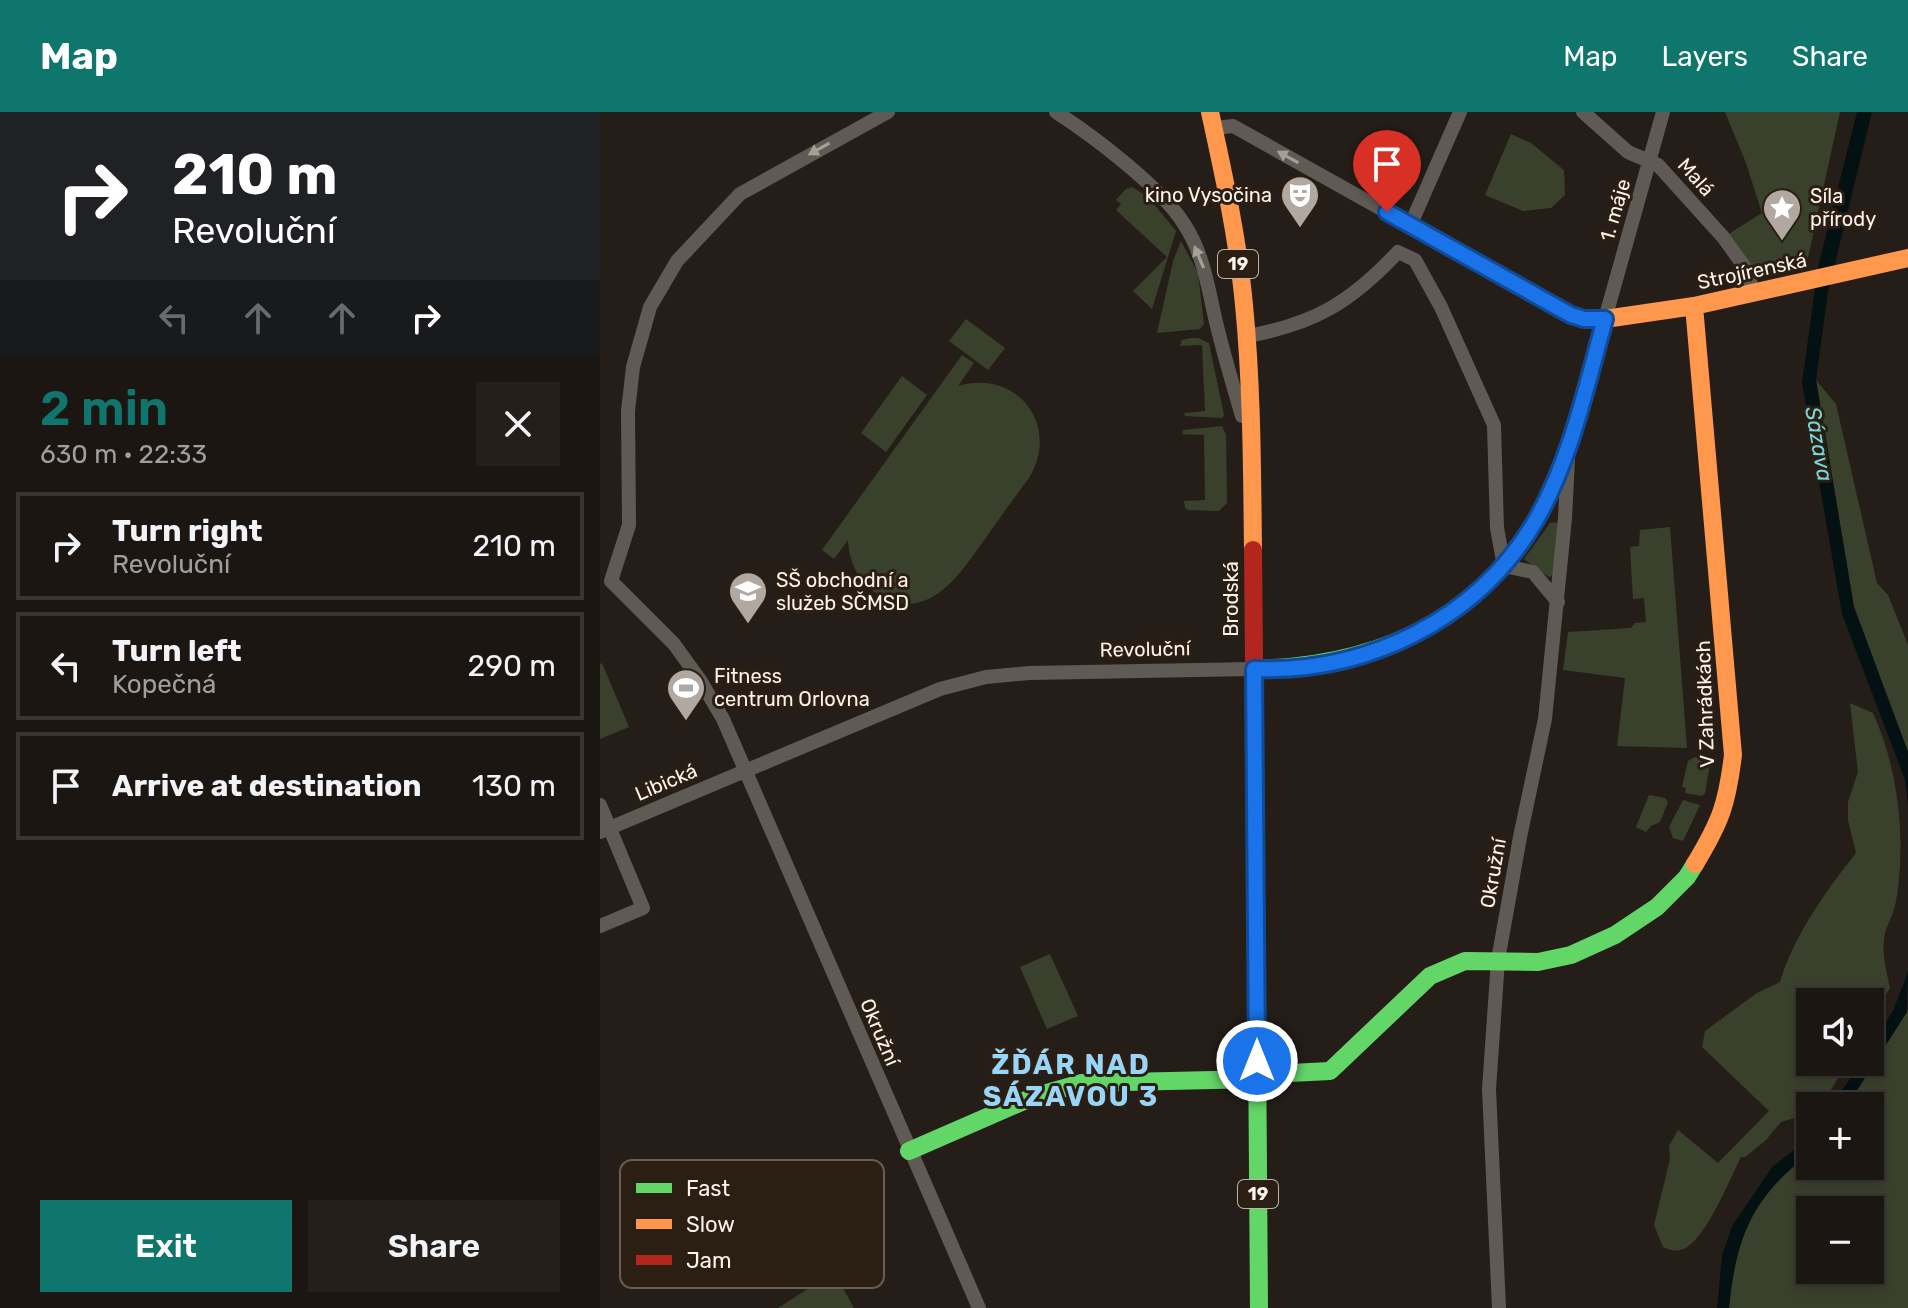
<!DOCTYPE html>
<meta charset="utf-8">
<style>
body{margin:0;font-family:Rubik,sans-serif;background:#251f1b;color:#f1f3f6;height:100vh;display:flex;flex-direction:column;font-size:30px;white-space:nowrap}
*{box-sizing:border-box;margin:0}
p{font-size:26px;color:#a09f9f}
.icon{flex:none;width:44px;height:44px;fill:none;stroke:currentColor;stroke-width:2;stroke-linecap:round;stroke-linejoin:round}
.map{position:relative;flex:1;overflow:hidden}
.drawer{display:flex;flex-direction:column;background:#1c1612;width:600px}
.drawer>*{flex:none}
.guide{background:#202124;color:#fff;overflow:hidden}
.fabs{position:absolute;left:1196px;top:876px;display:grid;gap:16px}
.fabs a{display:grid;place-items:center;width:88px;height:88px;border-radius:0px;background:#1c1612;box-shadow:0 4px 12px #0003,0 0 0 2px #3a3532;font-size:40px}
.pin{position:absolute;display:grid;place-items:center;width:68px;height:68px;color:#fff;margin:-82px -34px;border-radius:50% 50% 50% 0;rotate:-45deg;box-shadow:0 0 8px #0007}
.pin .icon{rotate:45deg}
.me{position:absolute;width:88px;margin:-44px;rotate:0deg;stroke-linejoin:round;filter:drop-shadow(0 0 6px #0008)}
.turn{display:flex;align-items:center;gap:28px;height:168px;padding:0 40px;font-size:36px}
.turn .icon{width:104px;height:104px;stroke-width:2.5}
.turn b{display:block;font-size:56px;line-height:68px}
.lanes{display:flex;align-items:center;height:76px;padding:0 40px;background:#0003;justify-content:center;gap:40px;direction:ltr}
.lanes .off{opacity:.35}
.round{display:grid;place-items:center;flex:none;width:84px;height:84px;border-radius:0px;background:#251f1b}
.headline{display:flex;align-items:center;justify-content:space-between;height:136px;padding:0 40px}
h1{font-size:48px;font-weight:600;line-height:60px;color:#0f766e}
.primary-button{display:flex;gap:16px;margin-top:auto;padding:16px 40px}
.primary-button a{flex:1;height:92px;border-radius:0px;background:#0f766e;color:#fff;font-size:32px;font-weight:600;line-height:92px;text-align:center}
.primary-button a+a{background:#251f1b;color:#f1f3f6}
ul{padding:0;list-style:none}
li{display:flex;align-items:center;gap:24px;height:108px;margin:0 16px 12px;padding:0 24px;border:4px solid #3a3532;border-radius:0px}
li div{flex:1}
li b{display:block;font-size:30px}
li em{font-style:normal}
header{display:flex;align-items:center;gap:48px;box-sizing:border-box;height:112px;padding:0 40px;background:#0f766e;color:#fff}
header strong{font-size:38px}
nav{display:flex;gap:44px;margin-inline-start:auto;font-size:28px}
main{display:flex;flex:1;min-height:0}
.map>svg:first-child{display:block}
</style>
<header>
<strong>Map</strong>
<nav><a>Map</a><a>Layers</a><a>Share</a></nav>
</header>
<main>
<section class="drawer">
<div class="guide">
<div class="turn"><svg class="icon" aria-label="right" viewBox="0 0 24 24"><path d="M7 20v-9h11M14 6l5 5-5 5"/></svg><div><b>210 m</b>Revoluční</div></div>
<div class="lanes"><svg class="icon off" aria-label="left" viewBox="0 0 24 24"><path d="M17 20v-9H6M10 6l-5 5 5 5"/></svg><svg class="icon off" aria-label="ahead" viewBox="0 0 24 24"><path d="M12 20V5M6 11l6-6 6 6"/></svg><svg class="icon off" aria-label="ahead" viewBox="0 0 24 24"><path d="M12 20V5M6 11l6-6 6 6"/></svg><svg class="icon" aria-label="right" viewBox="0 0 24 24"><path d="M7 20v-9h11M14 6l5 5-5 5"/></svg></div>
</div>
<div class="headline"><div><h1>2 min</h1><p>630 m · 22:33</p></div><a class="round"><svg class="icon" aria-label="close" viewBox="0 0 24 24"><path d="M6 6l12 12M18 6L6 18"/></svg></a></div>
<ul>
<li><svg class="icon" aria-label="right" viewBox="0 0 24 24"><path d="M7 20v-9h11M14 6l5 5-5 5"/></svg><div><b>Turn right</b><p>Revoluční</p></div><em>210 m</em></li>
<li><svg class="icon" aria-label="left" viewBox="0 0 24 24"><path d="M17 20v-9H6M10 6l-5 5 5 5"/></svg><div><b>Turn left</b><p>Kopečná</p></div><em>290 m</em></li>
<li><svg class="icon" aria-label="arrive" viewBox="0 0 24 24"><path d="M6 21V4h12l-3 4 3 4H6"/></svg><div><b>Arrive at destination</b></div><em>130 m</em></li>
</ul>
<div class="primary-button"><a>Exit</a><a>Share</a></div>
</section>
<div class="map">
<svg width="1308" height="1196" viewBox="0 0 1308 1196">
<rect width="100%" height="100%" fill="#251e18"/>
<path fill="#39412c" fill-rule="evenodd" d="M 1125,0 L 1240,0 L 1206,155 L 1153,167 L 1127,123 L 1162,101 L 1146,51 Z
M 911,22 L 931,31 L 964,58 L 965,83 L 951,96 L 923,99 L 885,83 Z
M 532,75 L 549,86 L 576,119 L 552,197 L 533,179 L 567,145 L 516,98 L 521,92 L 516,88 L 526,77 Z
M 581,129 L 598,161 L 604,212 L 600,217 L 557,221 L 573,149 Z
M 366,207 L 405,236 L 388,258 L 349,229 Z
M 591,226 L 598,226 L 609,231 L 624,303 L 622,306 L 585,304 L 584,301 L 605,299 L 602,233 L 580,234 L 582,228 Z
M 362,243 L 374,251 L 358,274 C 417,256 461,314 429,366 C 414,386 399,407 385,427 C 359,463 328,514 276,481 C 258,469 249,450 248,428 L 234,447 L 222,438 Z
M 302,264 L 327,283 L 286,340 L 261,321 Z
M 1216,268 L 1236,292 L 1277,471 L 1288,483 L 1308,533 L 1308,640 L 1254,495 Z
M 622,314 L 626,323 L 627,391 L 619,399 L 588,398 L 585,396 L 584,389 L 605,388 L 604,323 L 582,322 L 583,318 Z
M 955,410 L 958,412 L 954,462 L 949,465 L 924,447 L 950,411 Z
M 1070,415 L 1087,636 L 1017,634 L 1025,566 L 963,558 L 968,520 L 1031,516 L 1035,511 L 1046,510 L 1044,486 L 1033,487 L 1030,435 L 1039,434 L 1040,418 Z
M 2,551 L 29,615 L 0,627 L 0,552 Z
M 1250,591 L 1273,601 C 1296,652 1304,711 1299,767 C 1298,776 1297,788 1294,797 C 1292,805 1287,813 1285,821 C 1281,840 1286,857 1290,876 L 1270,908 L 1270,890 L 1210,890 L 1210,950 L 1247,950 C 1239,965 1230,982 1217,994 L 1210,994 L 1208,1002 L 1181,1010 L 1165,1029 L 1145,1045 L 1141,1045 C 1130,1067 1110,1116 1091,1132 C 1082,1140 1073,1140 1063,1135 L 1054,1113 L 1070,1047 L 1069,1034 L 1078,1018 L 1118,1051 L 1169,999 L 1102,935 L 1105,919 L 1157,881 L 1180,870 C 1194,823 1226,779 1256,741 L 1248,708 L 1248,690 L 1258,660 Z
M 1095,645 L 1106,647 L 1110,652 L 1105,681 L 1102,684 L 1085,681 L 1086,676 L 1082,675 L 1088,649 Z
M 1049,683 L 1065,686 L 1068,690 L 1060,710 L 1051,714 L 1046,720 L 1036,715 Z
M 1083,688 L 1100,693 L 1083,729 L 1073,726 L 1069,715 Z
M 450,842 L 478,904 L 447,917 L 420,855 Z
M 1308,897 L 1308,1196 L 1129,1196 C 1136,1125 1152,1085 1210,1041 L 1210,1054 L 1270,1054 L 1270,994 L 1247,994 ZM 1210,1098 L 1270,1098 L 1270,1158 L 1210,1158 Z
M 228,1164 L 238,1167 L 254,1196 L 178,1196 Z"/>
<path fill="#041112" d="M 1257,0 L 1272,0 L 1228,180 L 1216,268 L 1254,495 L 1308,640 L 1308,693 L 1305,668 L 1242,502 L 1202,271 L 1218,155 Z
M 1308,860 L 1307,900 L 1247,994 L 1232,994 L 1261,950 L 1270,950 L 1270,936 L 1293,899 Z
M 1210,1026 L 1210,1041 C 1152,1085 1136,1125 1129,1196 L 1117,1196 L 1122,1144 L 1132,1114 L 1173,1054 Z"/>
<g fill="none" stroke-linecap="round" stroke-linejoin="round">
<path stroke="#605a54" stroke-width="14" d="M 288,0 L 140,82 L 77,149 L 50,195 L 33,255 L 28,299 L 29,413 L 11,469 L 74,532 L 100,568 L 123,607 L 379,1196
M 456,0 C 492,23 562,76 584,112 C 606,145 609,185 619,222 C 626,250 634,277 642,304 L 652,305
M 983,0 L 1028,40 L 1058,53 L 1123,125 L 1146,157 L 1154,181
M 615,16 L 633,14 L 971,203 L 984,207 L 1005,207 L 1063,0
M 810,114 L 860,0
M 647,224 C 715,212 751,190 798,140 L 815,148 L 841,195 L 894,313 L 897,416 L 904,454 L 933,460 L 958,490
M 0,693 L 43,796 L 0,814
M 0,720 L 340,577 L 386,565 L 429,561 L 654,557
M 899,1196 L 889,977 L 898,848 L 920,725 L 945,607 L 965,406 L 968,347"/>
<path stroke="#63d668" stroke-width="18" d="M 654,557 C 782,554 890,505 948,385 C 972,335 985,281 999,228
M 655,651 L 659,1196
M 309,1039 L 433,985 L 482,971 L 657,967 L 668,962 L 730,959 L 830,864 L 865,849 L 938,850 L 971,843 L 1015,823 L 1057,795 L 1087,765 L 1095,752"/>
<path stroke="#ff974d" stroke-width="18" d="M 610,0 C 624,64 638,128 644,193 C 652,275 652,356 653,438
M 1094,194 L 1133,643 C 1127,692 1121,709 1095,752
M 999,228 L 1005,207 L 1094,194 L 1308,146"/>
<path stroke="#b3261e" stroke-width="18" d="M 653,438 L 655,651"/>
</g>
<defs><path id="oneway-solid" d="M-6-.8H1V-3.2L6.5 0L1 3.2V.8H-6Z" transform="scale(2)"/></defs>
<g fill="#a69f98">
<use href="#oneway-solid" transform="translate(219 37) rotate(151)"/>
<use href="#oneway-solid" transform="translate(688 45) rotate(-151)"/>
<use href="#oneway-solid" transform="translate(599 145) rotate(-113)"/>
</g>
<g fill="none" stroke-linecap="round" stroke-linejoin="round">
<defs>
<path id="route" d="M 657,949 L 654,557 C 767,561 878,508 936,408 C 971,347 986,275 1005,207 L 984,207 L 971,203 L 787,100"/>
</defs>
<use href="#route" stroke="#114b97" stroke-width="20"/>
<use href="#route" stroke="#1a73e8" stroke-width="14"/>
</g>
<defs>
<symbol id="theatre-pin" viewBox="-11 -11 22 30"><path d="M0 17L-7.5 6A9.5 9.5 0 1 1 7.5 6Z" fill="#b1a8a1" stroke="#2b1e12"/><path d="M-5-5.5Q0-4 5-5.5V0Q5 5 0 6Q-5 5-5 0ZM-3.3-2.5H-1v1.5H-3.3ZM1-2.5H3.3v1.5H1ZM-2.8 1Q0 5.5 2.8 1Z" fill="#fff"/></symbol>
<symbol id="sight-pin" viewBox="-11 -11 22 30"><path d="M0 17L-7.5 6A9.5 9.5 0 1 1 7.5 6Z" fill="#b1a8a1" stroke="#2b1e12"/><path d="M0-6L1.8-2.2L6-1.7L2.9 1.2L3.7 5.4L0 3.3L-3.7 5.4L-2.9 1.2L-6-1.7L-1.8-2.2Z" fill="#fff"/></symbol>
<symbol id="school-pin" viewBox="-11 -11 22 30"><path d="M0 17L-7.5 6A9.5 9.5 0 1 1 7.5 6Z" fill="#b1a8a1" stroke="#2b1e12"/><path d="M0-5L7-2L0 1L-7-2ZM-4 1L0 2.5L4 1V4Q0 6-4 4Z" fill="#fff"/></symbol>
<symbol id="stadium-pin" viewBox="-11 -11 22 30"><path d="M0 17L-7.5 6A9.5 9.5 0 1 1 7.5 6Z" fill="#b1a8a1" stroke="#2b1e12"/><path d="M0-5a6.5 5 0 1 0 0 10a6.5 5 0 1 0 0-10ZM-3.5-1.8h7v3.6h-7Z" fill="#fff"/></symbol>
</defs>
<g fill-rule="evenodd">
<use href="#theatre-pin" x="678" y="61" width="44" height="60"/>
<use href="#sight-pin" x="1160" y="74" width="44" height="60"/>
<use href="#school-pin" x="126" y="457" width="44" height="60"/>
<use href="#stadium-pin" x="64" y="554" width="44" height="60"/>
</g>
<g text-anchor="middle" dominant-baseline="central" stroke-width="6" stroke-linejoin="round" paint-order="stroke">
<g fill="#2b1e12" stroke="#bdb3aa" stroke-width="2">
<rect x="618" y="138" width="40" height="28" rx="6"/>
<rect x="638" y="1068" width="40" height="28" rx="6"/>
</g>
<g font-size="18" font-weight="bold" fill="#fcf3eb">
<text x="638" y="152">19</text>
<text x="658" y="1082">19</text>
</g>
<g font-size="20" fill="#fcf3eb" stroke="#2b1e12">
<text transform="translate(1096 65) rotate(48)">Malá</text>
<text transform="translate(1015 98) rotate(-74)">1. máje</text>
<text transform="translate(1152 159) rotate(-12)">Strojírenská</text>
<text transform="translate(631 487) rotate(-90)">Brodská</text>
<text transform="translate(545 537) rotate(-1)">Revoluční</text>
<text transform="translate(1105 592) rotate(-92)">V Zahrádkách</text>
<text transform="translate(66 670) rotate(-23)">Libická</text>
<text transform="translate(893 761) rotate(-80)">Okružní</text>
<text transform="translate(280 920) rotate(67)">Okružní</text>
</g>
<g font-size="20" fill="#fcf3eb" stroke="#2b1e12" text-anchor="start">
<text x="672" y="83" text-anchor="end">kino Vysočina</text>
<text x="1210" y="84">Síla<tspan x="1210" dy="23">přírody</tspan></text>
<text x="176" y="468">SŠ obchodní a<tspan x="176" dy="23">služeb SČMSD</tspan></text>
<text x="114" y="564">Fitness<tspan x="114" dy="23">centrum Orlovna</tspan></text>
</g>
<g font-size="22" font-style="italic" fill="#78d7de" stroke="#2b1e12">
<text transform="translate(1219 332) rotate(80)">Sázava</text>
</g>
<g font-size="28" font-weight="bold" letter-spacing="2" fill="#98d5f9" stroke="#2b1e12">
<text x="471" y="952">ŽĎÁR NAD<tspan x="471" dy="32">SÁZAVOU 3</tspan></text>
</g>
</g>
<rect x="20" y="1048" width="264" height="128" rx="12" fill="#2b1e12" stroke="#6a5e53" stroke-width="2"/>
<rect x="36" y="1071" width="36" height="10" fill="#63d668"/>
<rect x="36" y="1107" width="36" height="10" fill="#ff974d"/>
<rect x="36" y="1143" width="36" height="10" fill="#b3261e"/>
<g font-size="22" fill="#fcf3eb">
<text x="86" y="1084">Fast</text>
<text x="86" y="1120">Slow</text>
<text x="86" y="1156">Jam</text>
</g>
</svg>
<div class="fabs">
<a><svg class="icon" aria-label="sound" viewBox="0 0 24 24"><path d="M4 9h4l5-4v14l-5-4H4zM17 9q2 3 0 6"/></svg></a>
<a>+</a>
<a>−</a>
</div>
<div class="pin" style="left:787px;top:100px;background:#d93025"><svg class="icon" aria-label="arrive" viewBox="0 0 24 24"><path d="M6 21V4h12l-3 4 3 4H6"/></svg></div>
<svg class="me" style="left:657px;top:949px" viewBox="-20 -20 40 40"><circle r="17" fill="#1a73e8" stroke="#fff" stroke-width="3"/><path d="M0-11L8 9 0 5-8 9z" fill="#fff"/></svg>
</div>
</main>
